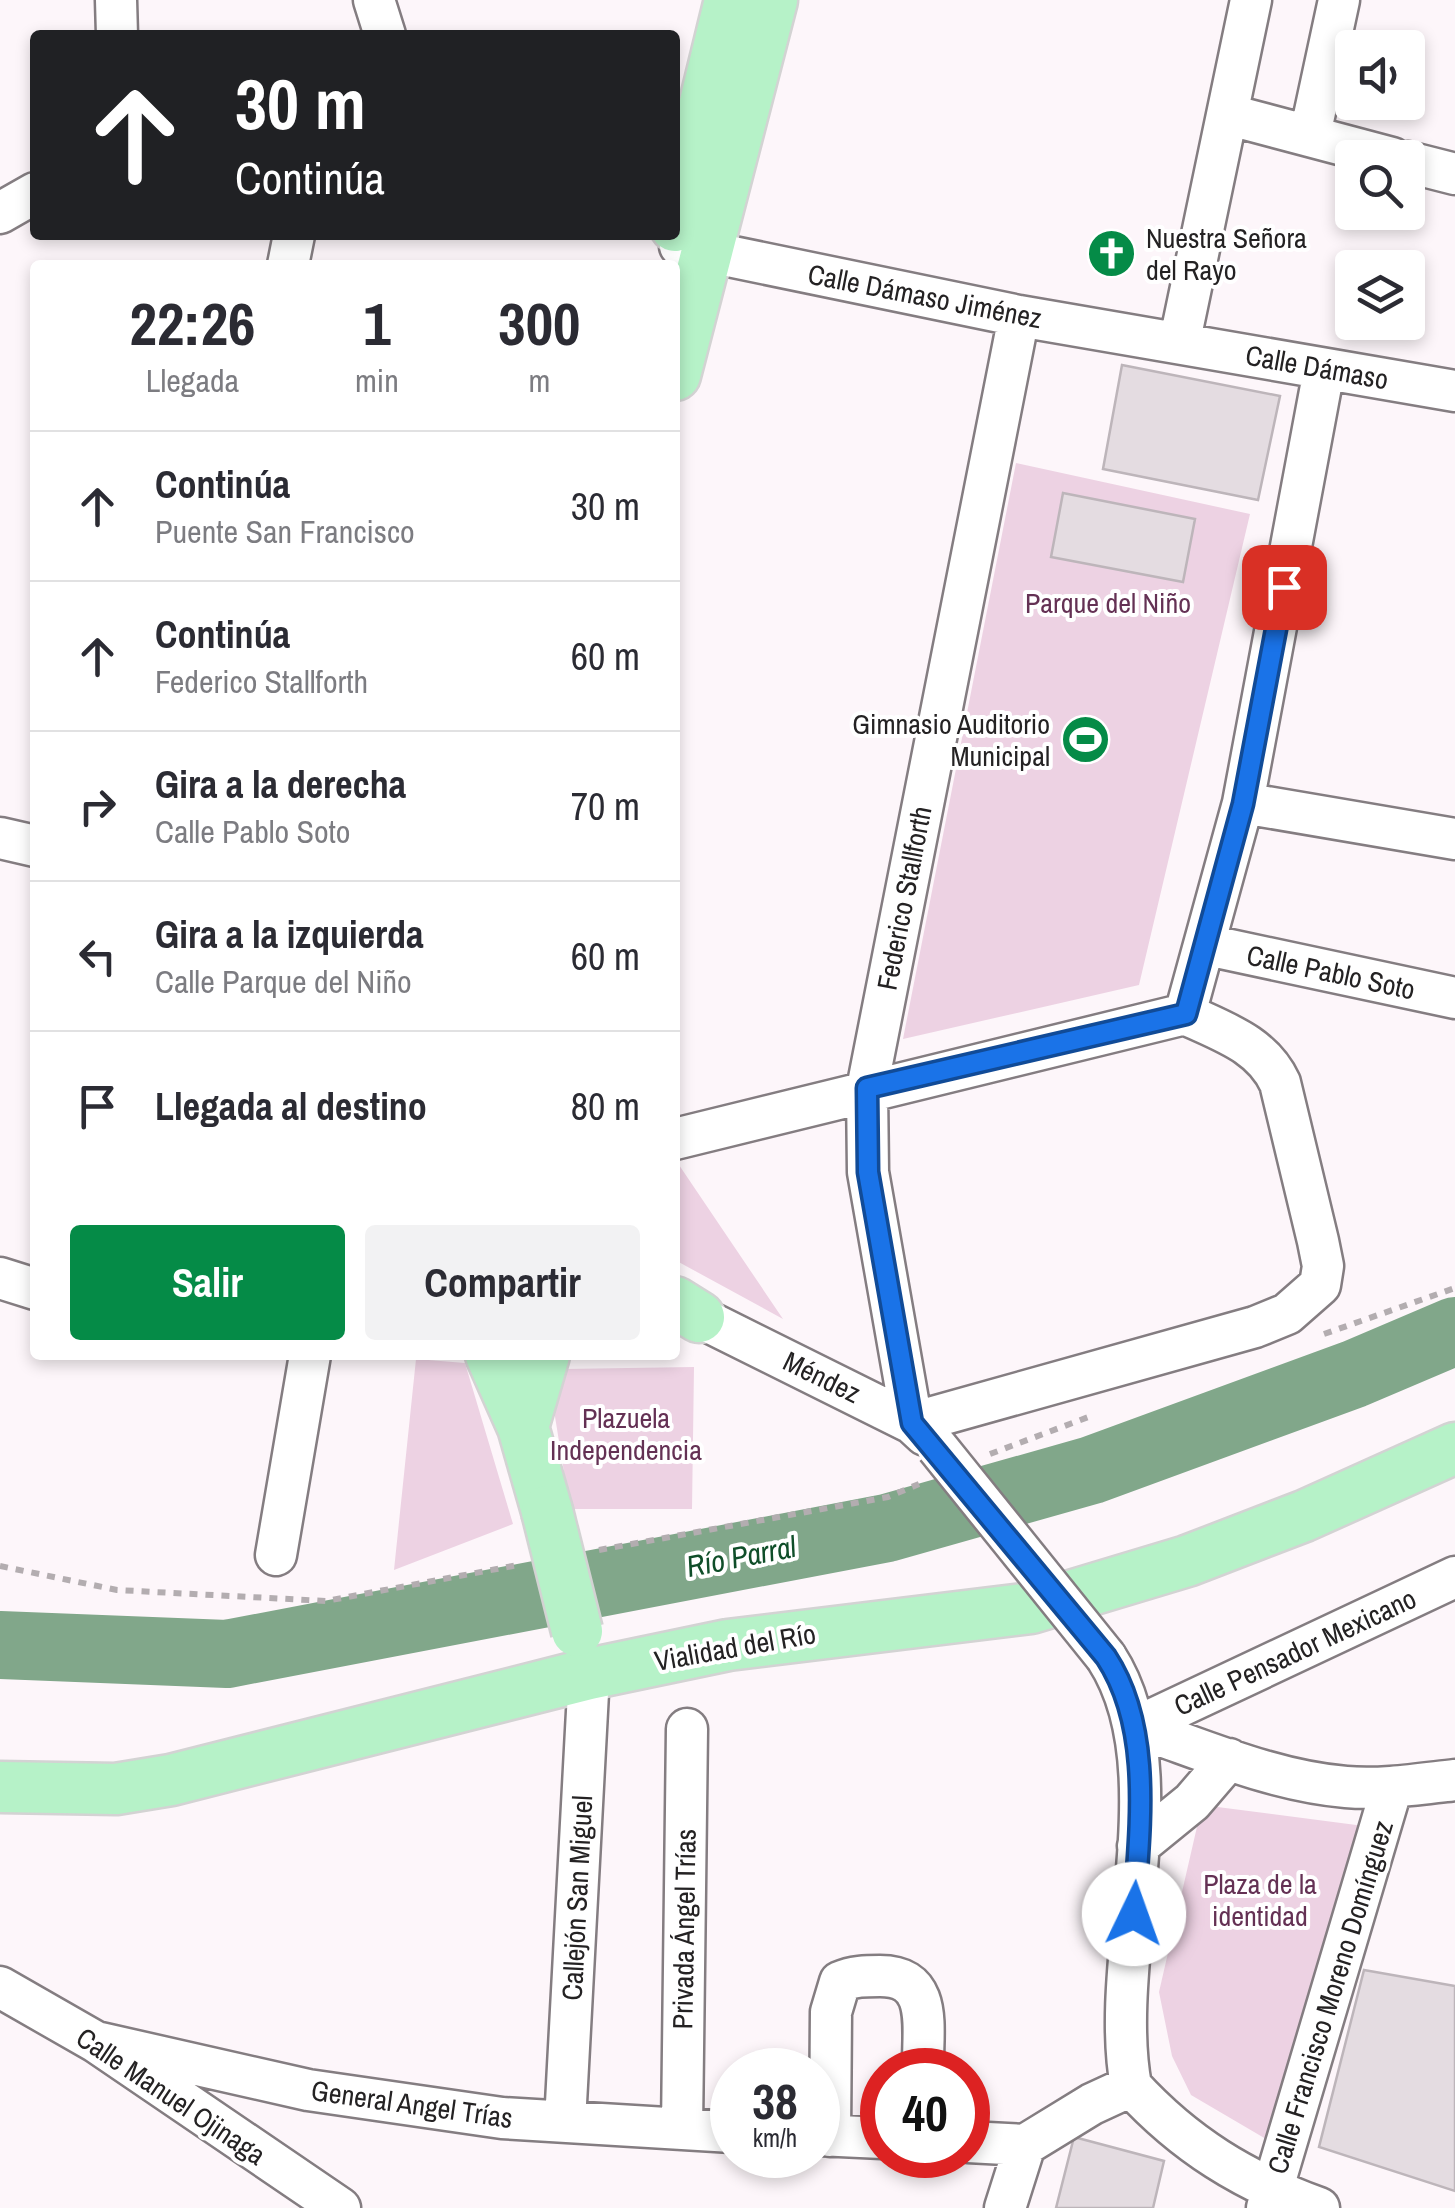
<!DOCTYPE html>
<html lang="es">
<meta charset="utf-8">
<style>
body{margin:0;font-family:"Archivo Narrow",sans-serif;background:#f2f2f3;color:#2b2b33;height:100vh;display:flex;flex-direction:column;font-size:38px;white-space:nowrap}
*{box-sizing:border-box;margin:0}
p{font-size:32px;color:#7c7c81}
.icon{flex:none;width:55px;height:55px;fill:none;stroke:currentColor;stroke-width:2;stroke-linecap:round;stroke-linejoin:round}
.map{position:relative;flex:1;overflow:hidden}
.side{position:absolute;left:30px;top:260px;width:650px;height:1100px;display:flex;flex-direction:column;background:#fff;border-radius:10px;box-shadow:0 5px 15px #0003}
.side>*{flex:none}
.top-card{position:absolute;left:30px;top:30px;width:650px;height:210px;border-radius:10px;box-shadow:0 5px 15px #0003;background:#202124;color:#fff;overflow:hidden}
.buttons{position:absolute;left:1335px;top:30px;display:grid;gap:20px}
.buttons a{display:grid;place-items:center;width:90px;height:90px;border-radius:10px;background:#fff;box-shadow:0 5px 15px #0003;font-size:50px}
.speed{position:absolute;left:710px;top:2048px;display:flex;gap:20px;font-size:50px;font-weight:700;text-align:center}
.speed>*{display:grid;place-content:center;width:130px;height:130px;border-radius:50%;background:#fff;box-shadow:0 5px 15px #0003;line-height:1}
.speed small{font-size:25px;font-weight:400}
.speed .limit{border:15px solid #d22;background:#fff;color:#111}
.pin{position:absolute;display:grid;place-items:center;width:85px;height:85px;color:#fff;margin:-42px;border-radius:20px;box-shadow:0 5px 15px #0006}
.me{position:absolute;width:110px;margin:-55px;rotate:3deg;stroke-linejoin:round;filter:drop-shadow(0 0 8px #0008)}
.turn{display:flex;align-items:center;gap:35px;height:210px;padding:0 40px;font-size:45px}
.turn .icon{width:130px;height:130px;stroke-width:2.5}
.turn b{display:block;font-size:70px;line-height:85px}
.eta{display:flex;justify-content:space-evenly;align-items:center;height:170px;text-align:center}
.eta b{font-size:60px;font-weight:700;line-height:70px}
.action{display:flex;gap:20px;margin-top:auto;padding:20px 40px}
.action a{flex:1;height:115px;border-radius:10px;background:#058b47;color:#fff;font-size:40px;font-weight:700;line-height:115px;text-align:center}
.action a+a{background:#f2f2f3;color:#2b2b33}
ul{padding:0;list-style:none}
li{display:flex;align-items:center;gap:30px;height:150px;padding:0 40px;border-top:2px solid #e1e1e2}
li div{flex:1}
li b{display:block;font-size:38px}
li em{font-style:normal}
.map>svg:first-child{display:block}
</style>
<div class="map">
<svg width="1455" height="2208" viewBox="0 0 1455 2208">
<rect width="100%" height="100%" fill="#fdf6fa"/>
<path fill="#edd2e3" d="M 1016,463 L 1250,514 L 1139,985 L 903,1039 Z
M 677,1162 L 783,1319 L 675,1260 Z
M 416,1359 L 465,1363 L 513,1524 L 394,1570 Z
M 694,1367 L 692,1509 L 570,1509 L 551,1392 L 561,1369 Z
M 1202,1805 L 1364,1826 L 1266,2139 L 1191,2095 L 1172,2056 L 1159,1992 Z"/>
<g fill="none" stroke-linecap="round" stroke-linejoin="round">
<path stroke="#81a78a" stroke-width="68" d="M 0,1645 L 227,1654 L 887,1528 L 1092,1470 L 1354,1374 L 1455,1331"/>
</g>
<path fill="#e4dce1" stroke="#bdb5ba" stroke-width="2.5" d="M 1122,365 L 1280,396 L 1258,500 L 1103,469 Z
M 1063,493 L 1195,519 L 1183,582 L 1051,557 Z
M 1364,1970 L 1455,1986 L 1455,2191 L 1319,2147 Z
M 1074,2137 L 1164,2161 L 1153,2208 L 1056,2208 Z"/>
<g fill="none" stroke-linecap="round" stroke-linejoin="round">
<defs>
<path id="minor" d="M 116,0 L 117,35
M 374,0 L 385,35
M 1230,115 L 1392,158
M 1310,135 L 1339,0
M 1408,162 L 1455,174
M 0,213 L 35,193
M 680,246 L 1019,316 L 1455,391
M 288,265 L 294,235
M 1019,316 L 867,1089 L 868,1172 L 912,1423 L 1255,1327 L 1287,1314 L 1320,1285 L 1323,1266 L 1318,1241 L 1280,1083 C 1262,1044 1223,1032 1185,1014
M 1180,340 L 1251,0
M 1243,803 L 1455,839
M 0,838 L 35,846
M 1207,945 L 1455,998
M 1185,1014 L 1243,803 L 1324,370
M 675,1139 L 1185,1014
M 0,1278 L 35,1289
M 699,1317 L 912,1423 L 925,1435
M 276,1555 L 310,1355
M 1106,1657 C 1180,1770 1107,1958 1131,2086
M 1136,1727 L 1455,1577
M 1136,1727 C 1204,1750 1273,1781 1346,1787 C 1382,1790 1419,1784 1455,1780
M 1138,1846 L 1192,1802 L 1229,1759
M 0,1987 L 96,2042 L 340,2208
M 96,2042 L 308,2090 L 502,2118 L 732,2132
M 1131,2086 C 1185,2145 1244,2181 1319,2208
M 565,2122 L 589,1674
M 682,2129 L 687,1729
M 818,2135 L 882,2138
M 830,2136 L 831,2012 L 840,1982 C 853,1976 866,1976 880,1976 C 935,1976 922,2029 923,2070
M 968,2142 L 1025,2145 L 1092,2104 L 1131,2086
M 1005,2208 L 1025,2145
M 1267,2208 L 1392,1787"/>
<path id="major" d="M 675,226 L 730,0
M 675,375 L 772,0
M 675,1302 L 699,1317
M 491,1355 L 523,1427 L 547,1511
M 523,1427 L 544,1355
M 0,1787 L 116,1789 L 171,1780 L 589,1674 L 728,1645 L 1031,1608 L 1187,1561 L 1304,1516 L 1455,1448"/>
</defs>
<use href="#minor" stroke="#847d81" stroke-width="45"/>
<use href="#major" stroke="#d3d3d3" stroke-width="55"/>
<path stroke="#b3adb0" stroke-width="6" stroke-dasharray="8 8" stroke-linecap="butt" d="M 1324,1334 L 1455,1288
M 990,1454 L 1091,1416
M 599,1550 L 888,1497 L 919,1484
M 0,1566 L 117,1590 L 326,1601 L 518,1565"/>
<use href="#minor" stroke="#fff" stroke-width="40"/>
<use href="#major" stroke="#b6f2c8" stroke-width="50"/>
<defs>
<path id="minor-bridge" d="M 937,1447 L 1106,1657"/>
<path id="major-bridge" d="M 547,1511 L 577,1631"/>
</defs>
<use href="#minor-bridge" stroke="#847d81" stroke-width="45" stroke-linecap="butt"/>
<use href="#major-bridge" stroke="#d3d3d3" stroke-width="55" stroke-linecap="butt"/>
<use href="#minor-bridge" stroke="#fff" stroke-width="40"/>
<use href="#major-bridge" stroke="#b6f2c8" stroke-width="50"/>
</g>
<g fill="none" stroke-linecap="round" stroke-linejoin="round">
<defs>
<path id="route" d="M 1134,1914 C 1139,1831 1154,1730 1106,1657 L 912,1423 L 868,1172 L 867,1088 L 1186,1014 L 1243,804 L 1284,587"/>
</defs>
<use href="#route" stroke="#114b97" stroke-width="25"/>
<use href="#route" stroke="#1a73e8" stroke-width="18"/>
</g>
<defs>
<symbol id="church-disc" viewBox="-11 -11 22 22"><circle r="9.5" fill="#058b47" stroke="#fff"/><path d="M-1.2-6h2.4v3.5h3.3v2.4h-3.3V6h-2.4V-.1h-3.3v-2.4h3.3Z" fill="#fff"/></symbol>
<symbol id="stadium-disc" viewBox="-11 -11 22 22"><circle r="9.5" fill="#058b47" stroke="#fff"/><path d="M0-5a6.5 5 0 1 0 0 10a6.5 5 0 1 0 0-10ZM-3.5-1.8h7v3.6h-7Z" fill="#fff"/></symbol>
</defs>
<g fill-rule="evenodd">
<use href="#church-disc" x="1084" y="226" width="55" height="55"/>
<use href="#stadium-disc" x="1058" y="712" width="55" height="55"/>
</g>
<g text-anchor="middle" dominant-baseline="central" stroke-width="8" stroke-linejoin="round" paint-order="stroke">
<g font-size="28" fill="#242223" stroke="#fff" text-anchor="start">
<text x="1146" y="238">Nuestra Señora<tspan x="1146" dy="32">del Rayo</tspan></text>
<text x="1050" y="724" text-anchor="end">Gimnasio Auditorio<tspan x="1050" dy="32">Municipal</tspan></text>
</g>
<g font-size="28" fill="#242223" stroke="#fff">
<text transform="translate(925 296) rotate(11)">Calle Dámaso Jiménez</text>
<text transform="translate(1317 367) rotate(10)">Calle Dámaso</text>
<text transform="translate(904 898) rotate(-79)">Federico Stallforth</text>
<text transform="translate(1331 972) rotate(12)">Calle Pablo Soto</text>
<text transform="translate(822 1377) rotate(26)">Méndez</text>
<text transform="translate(735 1647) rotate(-10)">Vialidad del Río</text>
<text transform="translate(1295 1652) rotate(-25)">Calle Pensador Mexicano</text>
<text transform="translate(577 1898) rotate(-87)">Callejón San Miguel</text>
<text transform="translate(684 1929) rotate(-89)">Privada Ángel Trías</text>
<text transform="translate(1330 1997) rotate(-73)">Calle Francisco Moreno Domínguez</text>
<text transform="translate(171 2096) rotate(34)">Calle Manuel Ojinaga</text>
<text transform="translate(412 2104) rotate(8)">General Angel Trías</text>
</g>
<g font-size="28" fill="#643154" stroke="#fff">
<text x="1108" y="603">Parque del Niño</text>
<text x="626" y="1418">Plazuela<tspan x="626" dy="32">Independencia</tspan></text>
<text x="1260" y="1884">Plaza de la<tspan x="1260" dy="32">identidad</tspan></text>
</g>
<g font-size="30" font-style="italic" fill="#0f4e29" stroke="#fff">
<text transform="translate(741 1556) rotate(-11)">Río Parral</text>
</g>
</g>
</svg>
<div class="buttons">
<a><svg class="icon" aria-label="sound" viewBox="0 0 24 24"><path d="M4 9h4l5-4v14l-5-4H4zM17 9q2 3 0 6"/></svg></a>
<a><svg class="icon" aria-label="search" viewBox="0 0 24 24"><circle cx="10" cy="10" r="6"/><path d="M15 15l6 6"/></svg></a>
<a><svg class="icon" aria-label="layers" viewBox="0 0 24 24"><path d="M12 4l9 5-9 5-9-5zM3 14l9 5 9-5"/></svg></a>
</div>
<div class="speed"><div>38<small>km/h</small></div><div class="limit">40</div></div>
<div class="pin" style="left:1284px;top:587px;background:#d93025"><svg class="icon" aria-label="arrive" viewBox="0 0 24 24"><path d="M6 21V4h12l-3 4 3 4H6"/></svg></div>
<svg class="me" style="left:1134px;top:1914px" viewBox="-20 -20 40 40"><circle r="19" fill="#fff"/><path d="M0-13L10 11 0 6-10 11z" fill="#1a73e8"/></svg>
<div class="top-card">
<div class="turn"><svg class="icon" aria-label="ahead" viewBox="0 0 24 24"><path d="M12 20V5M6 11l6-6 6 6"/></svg><div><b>30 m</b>Continúa</div></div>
</div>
<section class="side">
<div class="eta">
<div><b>22:26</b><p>Llegada</p></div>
<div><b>1</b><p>min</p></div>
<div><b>300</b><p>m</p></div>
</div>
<ul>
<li><svg class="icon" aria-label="ahead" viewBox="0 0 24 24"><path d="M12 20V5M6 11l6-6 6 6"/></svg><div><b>Continúa</b><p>Puente San Francisco</p></div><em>30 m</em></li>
<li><svg class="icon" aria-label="ahead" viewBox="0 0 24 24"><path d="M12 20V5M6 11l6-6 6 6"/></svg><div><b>Continúa</b><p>Federico Stallforth</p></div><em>60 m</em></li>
<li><svg class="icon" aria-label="right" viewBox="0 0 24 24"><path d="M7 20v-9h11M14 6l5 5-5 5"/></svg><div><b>Gira a la derecha</b><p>Calle Pablo Soto</p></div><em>70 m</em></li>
<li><svg class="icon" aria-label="left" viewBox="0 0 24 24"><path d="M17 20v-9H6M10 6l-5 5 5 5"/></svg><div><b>Gira a la izquierda</b><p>Calle Parque del Niño</p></div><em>60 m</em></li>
<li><svg class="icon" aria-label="arrive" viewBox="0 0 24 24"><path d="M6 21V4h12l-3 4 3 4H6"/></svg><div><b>Llegada al destino</b></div><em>80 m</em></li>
</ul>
<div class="action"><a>Salir</a><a>Compartir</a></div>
</section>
</div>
